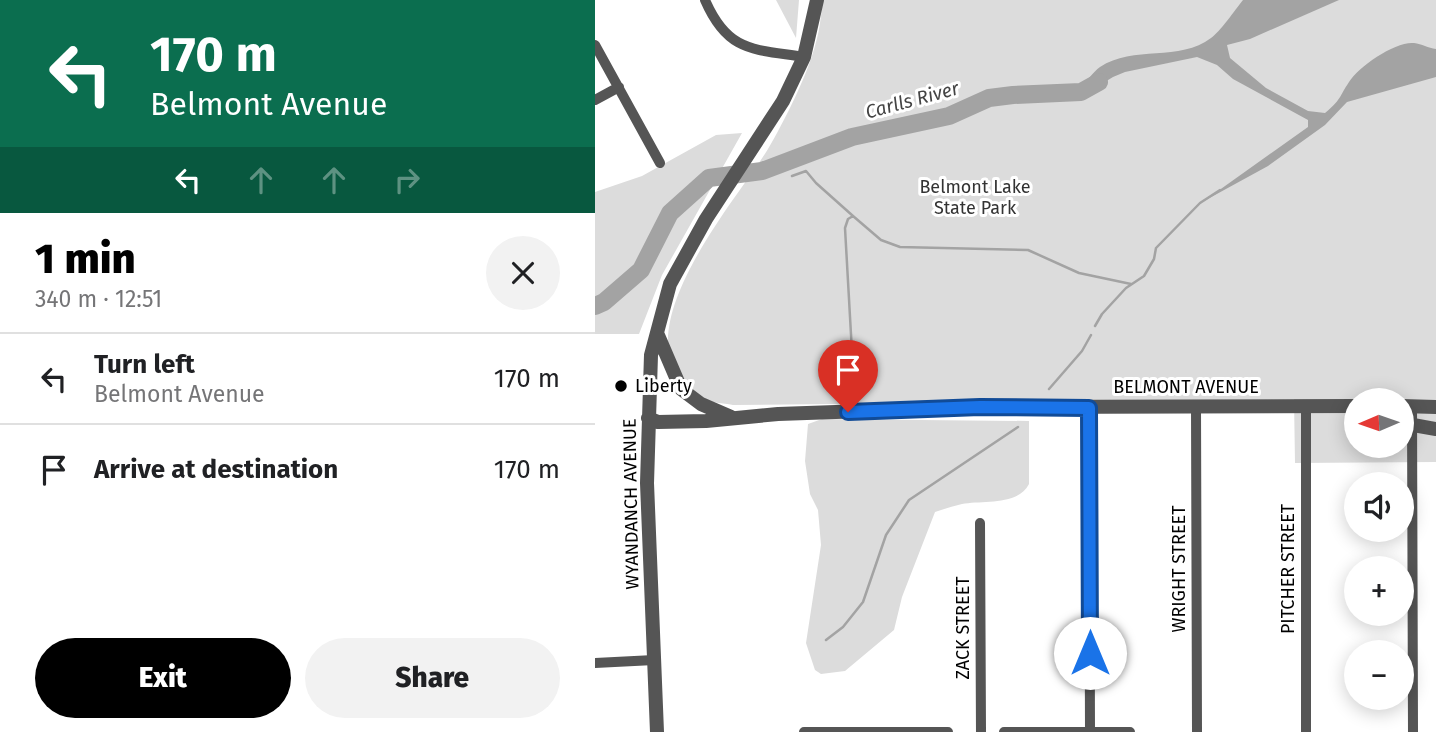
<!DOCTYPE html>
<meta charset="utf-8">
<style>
body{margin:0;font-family:"Fira Sans",sans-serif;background:#f2f2f2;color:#202124;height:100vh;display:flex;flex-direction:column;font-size:26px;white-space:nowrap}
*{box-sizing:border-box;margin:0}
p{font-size:23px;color:#757577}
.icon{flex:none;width:38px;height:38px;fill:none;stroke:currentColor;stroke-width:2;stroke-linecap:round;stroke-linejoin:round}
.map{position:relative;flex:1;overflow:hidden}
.drawer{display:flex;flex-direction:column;background:#fff;width:595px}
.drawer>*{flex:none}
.hud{background:#0b6e4f;color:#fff;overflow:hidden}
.needle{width:46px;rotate:268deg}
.fabs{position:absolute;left:749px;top:388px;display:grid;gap:14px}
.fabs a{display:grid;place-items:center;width:70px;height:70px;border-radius:50%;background:#fff;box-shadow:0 4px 18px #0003;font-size:35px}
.pin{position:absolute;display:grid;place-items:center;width:60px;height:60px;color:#fff;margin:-72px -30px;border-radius:50% 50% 50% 0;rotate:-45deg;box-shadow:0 0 7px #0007}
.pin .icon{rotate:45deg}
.me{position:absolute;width:77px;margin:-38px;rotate:0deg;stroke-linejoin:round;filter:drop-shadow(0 0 5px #0008)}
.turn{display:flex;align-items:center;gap:24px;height:147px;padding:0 35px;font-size:32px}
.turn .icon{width:91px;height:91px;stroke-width:2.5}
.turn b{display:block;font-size:49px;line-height:60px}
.lanes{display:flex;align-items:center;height:66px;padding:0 35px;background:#0003;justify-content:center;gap:35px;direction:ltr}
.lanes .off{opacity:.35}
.round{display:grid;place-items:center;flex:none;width:74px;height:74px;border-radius:37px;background:#f2f2f2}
.overview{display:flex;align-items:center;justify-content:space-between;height:119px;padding:0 35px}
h1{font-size:42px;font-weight:800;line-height:52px;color:#000}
.button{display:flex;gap:14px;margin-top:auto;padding:14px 35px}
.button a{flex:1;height:80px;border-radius:42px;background:#000;color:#fff;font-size:28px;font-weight:800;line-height:80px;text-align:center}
.button a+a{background:#f2f2f2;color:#202124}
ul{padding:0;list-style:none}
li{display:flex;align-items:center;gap:21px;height:91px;padding:0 35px;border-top:2px solid #e0e0e0}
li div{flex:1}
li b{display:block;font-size:26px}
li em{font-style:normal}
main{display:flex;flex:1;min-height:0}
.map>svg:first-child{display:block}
</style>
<main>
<section class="drawer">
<div class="hud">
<div class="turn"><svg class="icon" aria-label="left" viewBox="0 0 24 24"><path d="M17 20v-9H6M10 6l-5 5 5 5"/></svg><div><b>170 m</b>Belmont Avenue</div></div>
<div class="lanes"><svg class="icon" aria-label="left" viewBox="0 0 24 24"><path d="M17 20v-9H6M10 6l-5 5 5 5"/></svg><svg class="icon off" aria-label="ahead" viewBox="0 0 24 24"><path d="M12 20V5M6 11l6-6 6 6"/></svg><svg class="icon off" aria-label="ahead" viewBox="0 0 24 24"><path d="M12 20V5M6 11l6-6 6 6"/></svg><svg class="icon off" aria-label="right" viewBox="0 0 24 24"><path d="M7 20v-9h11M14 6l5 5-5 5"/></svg></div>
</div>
<div class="overview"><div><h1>1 min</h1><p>340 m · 12:51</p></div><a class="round"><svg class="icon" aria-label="close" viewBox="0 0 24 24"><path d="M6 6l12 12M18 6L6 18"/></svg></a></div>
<ul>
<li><svg class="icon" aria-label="left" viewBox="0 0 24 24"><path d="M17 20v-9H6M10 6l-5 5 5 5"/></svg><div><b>Turn left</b><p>Belmont Avenue</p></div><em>170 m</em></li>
<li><svg class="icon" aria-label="arrive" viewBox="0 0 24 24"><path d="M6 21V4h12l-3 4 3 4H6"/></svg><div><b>Arrive at destination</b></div><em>170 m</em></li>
</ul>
<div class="button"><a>Exit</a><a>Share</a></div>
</section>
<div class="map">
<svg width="841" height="732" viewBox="0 0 841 732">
<rect width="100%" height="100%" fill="#fff"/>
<path fill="#dcdcdc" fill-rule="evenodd" d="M 181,0 L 204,0 L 201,38 Z
M 228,0 L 841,0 L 841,462 L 700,463 L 699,399 L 138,405 C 128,403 116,403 107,398 C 13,345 140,203 173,149 C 189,122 214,72 221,42 C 225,29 226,14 228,0 ZM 761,401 L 807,401 L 807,446 L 761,446 Z
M 147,133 L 67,275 L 44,334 L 0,334 L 0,192 L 47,176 L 121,135 Z
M 227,419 L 434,421 L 434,484 C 423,506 387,500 367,504 C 358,506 349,509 340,512 L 307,597 L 299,630 L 250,671 L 226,674 L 220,670 L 211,643 L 226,545 L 223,510 L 215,494 L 210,461 L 213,424 Z"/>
<path fill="#a3a3a3" d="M 648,0 L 744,0 L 655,39 L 632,45 L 635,58 L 671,88 L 713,111 L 730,113 C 746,100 744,97 754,82 C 764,66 801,41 819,43 C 827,44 833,48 841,49 L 841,77 L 752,102 L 730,125 L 673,166 L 609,201 L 713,127 L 713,120 L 638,79 L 622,65 L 602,57 L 530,72 L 518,77 L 487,96 L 486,87 C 492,81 498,72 505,67 C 538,45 585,62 616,38 C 625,32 640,10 648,0 Z"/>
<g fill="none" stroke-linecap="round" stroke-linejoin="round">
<path stroke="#a3a3a3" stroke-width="2.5" d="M 197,176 L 211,171 L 221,183 L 258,216
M 500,326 L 507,314 L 531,288 L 549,276 L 559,259 L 561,248 L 605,203 L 625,190
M 258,370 L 250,228 L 253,219 L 258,216 L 286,240 L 305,247 L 433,250 L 484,273 L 536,284
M 454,389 L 487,351 L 496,335
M 231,640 L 248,627 L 268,602 L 291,535 L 314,500 L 423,427"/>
<path stroke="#a3a3a3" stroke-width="18" d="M 0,306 L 9,302 L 46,270 L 75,213 L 114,178 L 167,171 L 257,137 L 354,116 L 394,98 L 418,95 L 486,92 L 504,82"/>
<path stroke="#555" stroke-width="10" d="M 110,0 C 133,53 159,49 209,57
M 0,45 L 65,163
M 0,100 L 24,87
M 817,406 L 818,732
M 601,407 L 602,732
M 494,408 L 495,732
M 385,523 L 386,732
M 0,663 L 59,660
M 209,732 L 353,732
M 409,732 L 535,732
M 711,732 L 711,406"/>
<path stroke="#555" stroke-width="14" d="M 62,333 L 86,389 L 106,404 L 136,417
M 807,406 L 841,407
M 53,418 L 63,422 L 111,421 L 183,414 L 385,407 L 761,406
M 807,423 L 841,429
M 62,732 L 52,483 L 56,355 L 75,284 L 111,219 L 188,101 L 209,57 L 222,0"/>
</g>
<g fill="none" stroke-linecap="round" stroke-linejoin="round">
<defs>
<path id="route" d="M 253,412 L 385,407 L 494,408 L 495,653"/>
</defs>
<use href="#route" stroke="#114b97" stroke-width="18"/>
<use href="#route" stroke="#1a73e8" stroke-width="12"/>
</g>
<circle fill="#000" stroke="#fff" stroke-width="2.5" cx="26" cy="386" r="7"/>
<g text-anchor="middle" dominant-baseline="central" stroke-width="6" stroke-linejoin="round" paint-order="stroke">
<g font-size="18" fill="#333" stroke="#fff">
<text x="380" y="187">Belmont Lake<tspan x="380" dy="21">State Park</tspan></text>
</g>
<g font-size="18" fill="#000" stroke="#fff" text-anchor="start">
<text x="40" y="386">Liberty</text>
</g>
<g font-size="18" fill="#000" stroke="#fff">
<text x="591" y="387">BELMONT AVENUE</text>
<text transform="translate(36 504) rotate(-91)">WYANDANCH AVENUE</text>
<text transform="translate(584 569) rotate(-90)">WRIGHT STREET</text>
<text transform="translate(693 569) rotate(-90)">PITCHER STREET</text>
<text transform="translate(368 628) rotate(-90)">ZACK STREET</text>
</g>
<g font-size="19" font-style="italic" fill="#444" stroke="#fff">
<text transform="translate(317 100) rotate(-15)">Carlls River</text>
</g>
</g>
</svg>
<div class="fabs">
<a><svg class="needle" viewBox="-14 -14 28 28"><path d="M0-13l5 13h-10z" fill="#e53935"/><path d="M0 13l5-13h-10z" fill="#757577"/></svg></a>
<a><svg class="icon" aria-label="sound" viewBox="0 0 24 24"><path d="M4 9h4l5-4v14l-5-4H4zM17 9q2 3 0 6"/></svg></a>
<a>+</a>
<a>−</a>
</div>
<div class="pin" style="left:253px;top:412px;background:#d93025"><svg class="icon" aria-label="arrive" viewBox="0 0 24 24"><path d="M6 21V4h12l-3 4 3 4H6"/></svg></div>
<svg class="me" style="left:495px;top:653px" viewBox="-20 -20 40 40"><circle r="19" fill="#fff"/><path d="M0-13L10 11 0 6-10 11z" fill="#1a73e8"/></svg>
</div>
</main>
